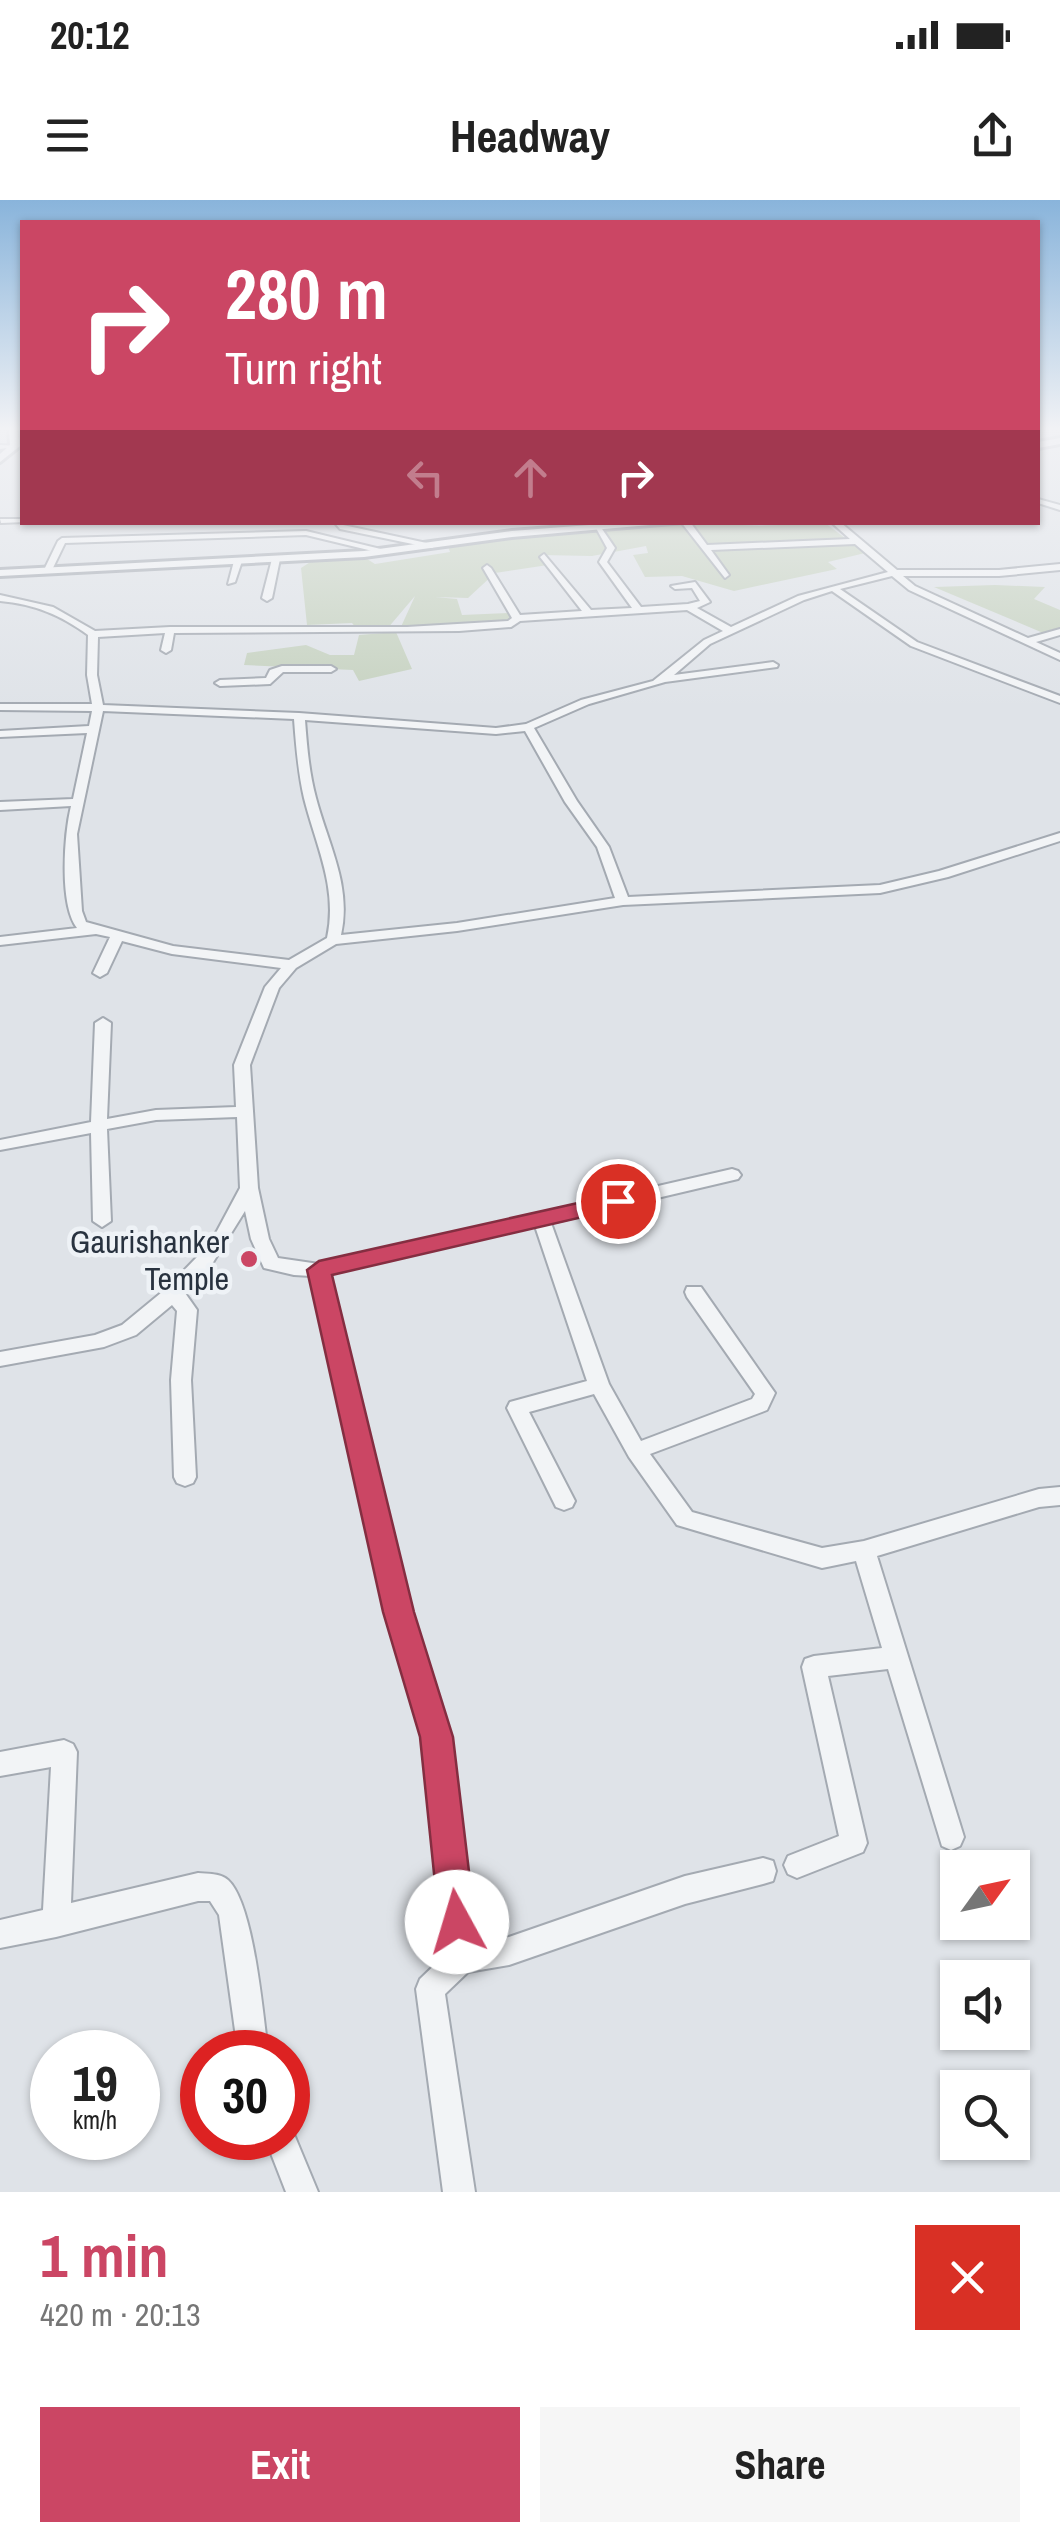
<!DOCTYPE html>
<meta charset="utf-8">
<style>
body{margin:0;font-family:"Archivo Narrow",sans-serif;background:#f6f6f6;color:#222;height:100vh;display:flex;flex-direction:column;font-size:38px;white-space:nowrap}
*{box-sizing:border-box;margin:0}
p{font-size:32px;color:#767676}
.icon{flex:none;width:55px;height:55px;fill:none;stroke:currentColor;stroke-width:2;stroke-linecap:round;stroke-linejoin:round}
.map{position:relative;height:1992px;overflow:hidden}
.drawer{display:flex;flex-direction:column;background:#fff;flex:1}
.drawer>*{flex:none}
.top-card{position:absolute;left:20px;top:20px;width:1020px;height:305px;border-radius:0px;box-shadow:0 2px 8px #0004;background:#cb4664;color:#fff;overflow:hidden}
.needle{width:65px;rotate:57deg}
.buttons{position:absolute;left:940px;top:1650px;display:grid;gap:20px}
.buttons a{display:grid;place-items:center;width:90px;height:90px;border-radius:0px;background:#fff;box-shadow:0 2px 8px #0004;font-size:50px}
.speed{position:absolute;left:30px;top:1830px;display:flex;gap:20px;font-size:50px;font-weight:700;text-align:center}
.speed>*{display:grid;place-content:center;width:130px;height:130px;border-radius:50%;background:#fff;box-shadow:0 2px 8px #0004;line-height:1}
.speed small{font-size:25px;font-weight:400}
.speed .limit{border:15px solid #d22;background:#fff;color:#111}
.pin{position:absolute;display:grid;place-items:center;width:85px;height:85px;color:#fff;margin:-42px;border:5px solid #fff;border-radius:50%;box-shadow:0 2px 10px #0007}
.me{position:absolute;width:110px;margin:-55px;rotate:354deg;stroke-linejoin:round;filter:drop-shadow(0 0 8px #0008)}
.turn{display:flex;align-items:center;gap:35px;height:210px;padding:0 40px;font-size:45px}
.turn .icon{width:130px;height:130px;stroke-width:2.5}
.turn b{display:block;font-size:70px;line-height:85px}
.lanes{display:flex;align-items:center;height:95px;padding:0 40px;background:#0003;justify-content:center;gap:50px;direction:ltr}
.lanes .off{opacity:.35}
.round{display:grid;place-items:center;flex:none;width:105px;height:105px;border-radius:0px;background:#f6f6f6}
.headline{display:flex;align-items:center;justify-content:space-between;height:170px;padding:0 40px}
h1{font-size:60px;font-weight:700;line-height:75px;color:#cb4664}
.action{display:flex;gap:20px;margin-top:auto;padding:20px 40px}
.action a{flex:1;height:115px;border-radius:0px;background:#cb4664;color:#fff;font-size:40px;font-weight:700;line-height:115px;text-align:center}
.action a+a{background:#f6f6f6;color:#222}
.status{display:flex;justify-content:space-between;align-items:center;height:70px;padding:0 50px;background:#fff;direction:ltr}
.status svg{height:28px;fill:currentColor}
header{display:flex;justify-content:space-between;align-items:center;height:130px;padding:0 40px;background:#fff;font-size:45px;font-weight:700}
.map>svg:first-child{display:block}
</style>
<div class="status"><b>20:12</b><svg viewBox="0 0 49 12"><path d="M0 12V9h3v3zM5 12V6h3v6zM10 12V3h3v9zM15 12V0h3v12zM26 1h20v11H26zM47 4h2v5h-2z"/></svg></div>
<header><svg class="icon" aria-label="menu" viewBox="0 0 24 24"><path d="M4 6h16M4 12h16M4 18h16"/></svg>Headway<svg class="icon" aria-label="share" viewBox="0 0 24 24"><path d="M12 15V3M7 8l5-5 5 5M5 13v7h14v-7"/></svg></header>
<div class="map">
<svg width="1060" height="1992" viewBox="0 0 1060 1992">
<rect width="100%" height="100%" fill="#dfe3e8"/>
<path fill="#c6d2c0" d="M 690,322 L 759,326 L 825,323 L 865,353 L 828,362 L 837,369 L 734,391 L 682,376 L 645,377 L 633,355 L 648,353 L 646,346 L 592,356 L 541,355 L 548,365 L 495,373 L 468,398 L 435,397 L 457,399 L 462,415 L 508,413 L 513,419 L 501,423 L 400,429 L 415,396 L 387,429 L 357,429 L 352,423 L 307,425 L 301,368 L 315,359 L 364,357 L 375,364 L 450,352 L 447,344 Z
M 995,385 L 1045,387 L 1034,399 L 1060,410 L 1060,429 L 1052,429 L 1048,435 L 934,387 Z
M 396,432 L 412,469 L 359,481 L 353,470 L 244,465 L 247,453 L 306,445 L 330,455 L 354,455 L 359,435 Z"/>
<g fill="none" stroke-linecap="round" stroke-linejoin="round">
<defs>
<path id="minor" d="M 0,245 L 19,246 L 0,249 Z
M 1038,299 L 1060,305 L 1060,310 L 1038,303 Z
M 0,319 L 22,319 L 25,322 L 1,323 Z
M 334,322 L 342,322 L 343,325 L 436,345 L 432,348 L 340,329 Z
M 681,322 L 690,322 L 707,345 L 850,339 L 831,322 L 840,322 L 897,370 L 999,370 L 1060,364 L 1060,370 L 999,376 L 903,376 L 915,386 L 1028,438 L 1060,429 L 1060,435 L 1036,442 L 1060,453 L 1060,460 L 909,390 L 892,376 L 840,389 L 917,442 L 1060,496 L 1060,503 L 911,446 L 832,391 L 804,400 L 710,444 L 674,475 L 773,462 L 778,465 L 777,467 L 665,482 L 589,504 L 534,528 L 577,601 L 609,647 L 628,697 L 880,685 L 939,671 L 1060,633 L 1060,641 L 948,677 L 880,693 L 623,705 L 457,731 L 336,744 L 296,768 L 279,788 L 250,865 L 258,988 L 269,1039 L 278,1058 L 319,1064 L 732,969 L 738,971 L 741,975 L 738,979 L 551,1023 L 609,1184 L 641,1241 L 752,1199 L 755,1194 L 687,1097 L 685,1092 L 687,1087 L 701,1087 L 775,1193 L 767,1210 L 650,1254 L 692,1312 L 822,1348 L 864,1341 L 1039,1289 L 1060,1287 L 1060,1305 L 1039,1307 L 877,1356 L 964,1637 L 960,1646 L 951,1650 L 942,1646 L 888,1469 L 828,1476 L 867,1643 L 863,1652 L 797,1678 L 788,1674 L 784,1665 L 788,1656 L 839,1636 L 802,1467 L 805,1459 L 814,1456 L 882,1448 L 856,1361 L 822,1368 L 677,1325 L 629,1257 L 594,1194 L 529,1212 L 575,1301 L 572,1307 L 564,1310 L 556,1307 L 507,1208 L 510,1202 L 587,1181 L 535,1026 L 329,1074 L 411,1411 L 450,1537 L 473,1743 L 509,1737 L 685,1676 L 763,1658 L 773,1661 L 776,1671 L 773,1681 L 763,1684 L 685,1704 L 509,1765 L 468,1772 L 445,1794 L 475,1992 L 443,1992 L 416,1789 L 420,1779 L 446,1754 L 424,1537 L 387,1411 L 311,1076 L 294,1075 L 264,1068 L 251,1039 L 245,1011 L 212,1064 L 185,1093 L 197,1110 L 191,1180 L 196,1277 L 193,1283 L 185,1286 L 177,1283 L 174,1277 L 171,1180 L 177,1111 L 172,1105 L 136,1135 L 104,1147 L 0,1166 L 0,1152 L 95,1135 L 122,1125 L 167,1088 L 198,1056 L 217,1031 L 240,988 L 237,917 L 156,920 L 107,929 L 111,1021 L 102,1027 L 93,1021 L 91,933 L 0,950 L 0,940 L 91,922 L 95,823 L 103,818 L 111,823 L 107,919 L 156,910 L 236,907 L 234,865 L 265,787 L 281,768 L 172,754 L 122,741 L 107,773 L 100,777 L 93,773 L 110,737 L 96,734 L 0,745 L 0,737 L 77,728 C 59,705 64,635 71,606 L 0,610 L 0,602 L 73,599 L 87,533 L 0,537 L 0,531 L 89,526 L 92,511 L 0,510 L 0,504 L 92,504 L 87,475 L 88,435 C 61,415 34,404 0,401 L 0,395 L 53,407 L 95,431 L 170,427 L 407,427 L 508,421 L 512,418 L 483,368 L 487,365 L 491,368 L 520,415 L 582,411 L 540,357 L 544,354 L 591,410 L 632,408 L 599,362 L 607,348 L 596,328 L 600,326 L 615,348 L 607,362 L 641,407 L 688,404 L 700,401 L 692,388 L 675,389 L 671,386 L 695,382 L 710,402 L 697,408 L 731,427 L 798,396 L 888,372 L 855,344 L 711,350 L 729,375 L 725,378 ZM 687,410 L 723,431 L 704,440 L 653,481 L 581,500 L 526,524 L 496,528 L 299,513 L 103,505 L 97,475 L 98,437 L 165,433 L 161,450 L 166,453 L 171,450 L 174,433 L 459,431 L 511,427 L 520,421 ZM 103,511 L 294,519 C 296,546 298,572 304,598 C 316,646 338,688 327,738 L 289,760 L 173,746 L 86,722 L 82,711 L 77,634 ZM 305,520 L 496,534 L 525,531 L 565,602 L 597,647 L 615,698 L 457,723 L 341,735 C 352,686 328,644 316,598 C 309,572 307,546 305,520 Z
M 306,331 L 389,351 L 385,354 L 306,335 L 65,343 L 51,372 L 44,370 L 58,341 L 62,338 Z
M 276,356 L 280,359 L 272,398 L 267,401 L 262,398 L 272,359 Z
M 238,358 L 242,361 L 235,382 L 228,384 L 234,361 Z
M 282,466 L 331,466 L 336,469 L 331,472 L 283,472 L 270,484 L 220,486 L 215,483 L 220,480 L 266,478 L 270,470 Z
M 64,1540 L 73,1544 L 77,1552 L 71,1703 L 198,1673 C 208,1674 220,1673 228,1680 C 254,1704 263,1815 268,1852 L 238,1852 L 219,1715 L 210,1701 L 198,1701 L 56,1737 L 0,1748 L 0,1720 L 43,1710 L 51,1567 L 0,1576 L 0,1552 Z
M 288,1926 L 291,1927 L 318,1992 L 286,1992 L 265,1938 L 288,1938 Z"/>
<path id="tertiary" d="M 9,229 L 17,229 L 20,246 L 0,262 L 0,254 L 10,245 Z
M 1060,238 L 1060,244 L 1038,248 L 1038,242 Z
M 628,322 L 684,322 L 512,337 L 364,357 L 0,376 L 0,370 L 364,351 L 512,331 Z"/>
</defs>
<use href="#minor" stroke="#a4aab2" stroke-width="4"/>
<use href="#tertiary" stroke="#a4aab2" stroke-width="6"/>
<use href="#minor" fill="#f2f4f6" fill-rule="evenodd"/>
<use href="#tertiary" fill="#f2f4f6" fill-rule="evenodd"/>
</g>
<linearGradient id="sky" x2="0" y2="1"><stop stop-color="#89b4db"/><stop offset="0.45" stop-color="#f1f2f5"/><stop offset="1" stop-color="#f1f2f5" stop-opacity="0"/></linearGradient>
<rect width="1060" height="508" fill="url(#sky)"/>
<path fill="#cb4664" stroke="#842e41" stroke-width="2.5" d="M 618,994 L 626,996 L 629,1001 L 626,1007 L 332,1075 L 414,1412 L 453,1537 L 475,1722 L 469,1735 L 457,1740 L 444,1735 L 439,1722 L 420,1537 L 383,1412 L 307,1070 L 319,1061 Z"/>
<circle fill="#cb4664" stroke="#eef2f6" stroke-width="4" cx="249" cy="1059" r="10"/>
<g text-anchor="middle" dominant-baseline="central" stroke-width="9" stroke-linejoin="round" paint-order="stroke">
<g font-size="32" fill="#28323f" stroke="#eef2f6" text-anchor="end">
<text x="229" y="1041">Gaurishanker<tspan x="229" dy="37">Temple</tspan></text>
</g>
</g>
</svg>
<div class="buttons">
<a><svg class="needle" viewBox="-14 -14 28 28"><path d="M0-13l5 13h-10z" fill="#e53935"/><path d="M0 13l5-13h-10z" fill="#767676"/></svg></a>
<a><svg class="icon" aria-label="sound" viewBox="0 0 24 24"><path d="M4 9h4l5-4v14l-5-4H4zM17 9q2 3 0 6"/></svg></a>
<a><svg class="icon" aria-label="search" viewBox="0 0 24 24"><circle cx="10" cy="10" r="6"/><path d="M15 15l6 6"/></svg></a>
</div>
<div class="speed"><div>19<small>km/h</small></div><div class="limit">30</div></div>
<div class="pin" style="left:618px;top:1001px;background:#d93025"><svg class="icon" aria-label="arrive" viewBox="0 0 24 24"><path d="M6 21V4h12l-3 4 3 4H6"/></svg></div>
<svg class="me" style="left:457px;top:1722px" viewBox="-20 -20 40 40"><circle r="19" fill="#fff"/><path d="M0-13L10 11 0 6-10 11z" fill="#cb4664"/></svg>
<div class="top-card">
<div class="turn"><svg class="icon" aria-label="right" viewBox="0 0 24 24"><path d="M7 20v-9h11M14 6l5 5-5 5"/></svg><div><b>280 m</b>Turn right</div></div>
<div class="lanes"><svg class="icon off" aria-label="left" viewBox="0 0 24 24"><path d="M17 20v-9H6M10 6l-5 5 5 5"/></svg><svg class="icon off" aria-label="ahead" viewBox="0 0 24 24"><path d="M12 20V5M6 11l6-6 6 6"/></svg><svg class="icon" aria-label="right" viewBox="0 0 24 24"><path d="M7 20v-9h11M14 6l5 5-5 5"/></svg></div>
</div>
</div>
<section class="drawer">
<div class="headline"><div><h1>1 min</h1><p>420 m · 20:13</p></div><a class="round" style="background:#d93025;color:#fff"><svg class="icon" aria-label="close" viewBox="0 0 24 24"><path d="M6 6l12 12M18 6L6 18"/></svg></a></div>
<div class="action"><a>Exit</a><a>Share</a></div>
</section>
